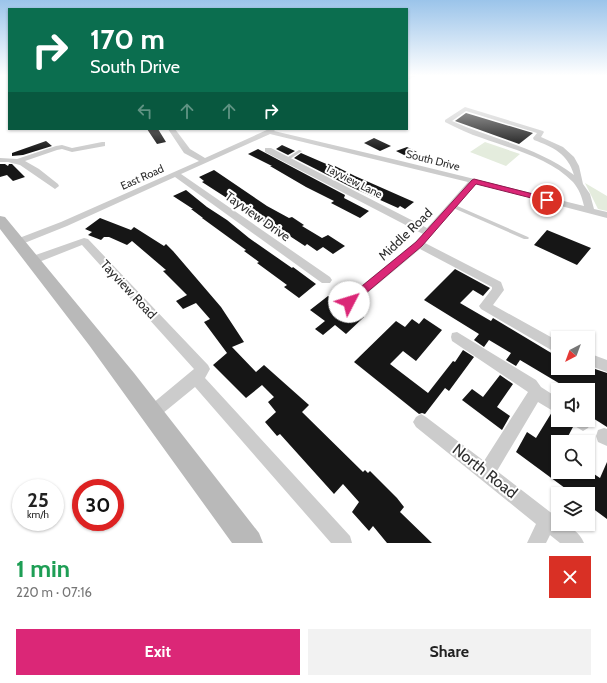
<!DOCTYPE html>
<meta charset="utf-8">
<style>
body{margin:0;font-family:Cabin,sans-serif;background:#f2f2f2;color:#222;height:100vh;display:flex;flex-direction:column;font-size:15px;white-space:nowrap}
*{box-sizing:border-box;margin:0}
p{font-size:13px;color:#767676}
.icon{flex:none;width:22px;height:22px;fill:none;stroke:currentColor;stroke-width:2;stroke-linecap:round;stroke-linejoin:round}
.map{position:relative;height:543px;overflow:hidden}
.panel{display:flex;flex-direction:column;background:#fff;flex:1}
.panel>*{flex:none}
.hud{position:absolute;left:8px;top:8px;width:400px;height:122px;border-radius:0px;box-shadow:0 1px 3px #0004;background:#0b6e4f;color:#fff;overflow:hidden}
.needle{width:26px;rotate:221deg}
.buttons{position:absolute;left:551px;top:331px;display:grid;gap:8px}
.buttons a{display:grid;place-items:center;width:44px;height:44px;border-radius:0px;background:#fff;box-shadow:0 1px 3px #0004;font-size:20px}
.speed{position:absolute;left:12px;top:479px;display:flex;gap:8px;font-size:20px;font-weight:700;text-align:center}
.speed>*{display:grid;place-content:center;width:52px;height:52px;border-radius:50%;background:#fff;box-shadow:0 1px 3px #0004;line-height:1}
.speed small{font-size:10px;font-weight:400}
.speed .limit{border:6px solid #d22;background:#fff;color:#111}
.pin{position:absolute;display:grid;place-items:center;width:34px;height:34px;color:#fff;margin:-17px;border:2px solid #fff;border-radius:50%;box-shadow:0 1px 4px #0007}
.me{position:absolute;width:44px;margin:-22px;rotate:50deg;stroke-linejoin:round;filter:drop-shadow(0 0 3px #0008)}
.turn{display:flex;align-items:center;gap:14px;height:84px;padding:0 16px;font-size:18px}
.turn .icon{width:52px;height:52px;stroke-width:2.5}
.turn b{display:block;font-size:28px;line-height:34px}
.lanes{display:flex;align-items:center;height:38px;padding:0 16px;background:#0003;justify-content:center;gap:20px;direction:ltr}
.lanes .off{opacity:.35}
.round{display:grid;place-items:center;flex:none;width:42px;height:42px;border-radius:0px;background:#f2f2f2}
.head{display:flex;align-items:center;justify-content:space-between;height:68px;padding:0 16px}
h1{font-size:24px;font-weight:800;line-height:30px;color:#1e9e55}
.primary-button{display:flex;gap:8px;margin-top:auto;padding:8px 16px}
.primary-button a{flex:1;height:46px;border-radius:0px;background:#db2777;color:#fff;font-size:16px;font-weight:800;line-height:46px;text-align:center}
.primary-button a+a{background:#f2f2f2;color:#222}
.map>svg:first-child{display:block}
</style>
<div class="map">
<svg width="607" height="543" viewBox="0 0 607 543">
<rect width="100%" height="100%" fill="#fff"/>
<path fill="#e4ecdd" d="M 485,142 L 520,154 L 506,166 L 470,152 Z
M 585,183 L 607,196 L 607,211 L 598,209 Z"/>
<path fill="#161616" d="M 466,113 L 533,133 L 519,144 L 455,121 Z
M 147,129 L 158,129 L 166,142 L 157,144 Z
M 374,138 L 391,146 L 380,151 L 364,143 Z
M 46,141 L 52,146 L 23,155 L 12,156 L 12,153 Z
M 282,145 L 295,151 L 288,155 L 276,149 Z
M 407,147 L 417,152 L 406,156 L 396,151 Z
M 258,149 L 345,195 L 344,198 L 369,211 L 360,218 L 331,203 L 334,201 L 306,187 L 270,166 L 272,166 L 248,154 Z
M 301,153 L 331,166 L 333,165 L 355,176 L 414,202 L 405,209 L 400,206 L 398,208 L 349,186 L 294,158 Z
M 0,164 L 5,164 L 8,166 L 9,164 L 12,164 L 25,177 L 13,181 L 7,175 L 0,177 Z
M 214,170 L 267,206 L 289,218 L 292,217 L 304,225 L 302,226 L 322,238 L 328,235 L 345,246 L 333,254 L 323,247 L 317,251 L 307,244 L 305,246 L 282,231 L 281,233 L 202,182 L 204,181 L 199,177 Z
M 186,190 L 207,207 L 227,220 L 249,238 L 292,268 L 293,267 L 316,284 L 299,298 L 284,287 L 287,285 L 257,263 L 259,262 L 244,251 L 246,250 L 202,218 L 203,218 L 191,209 L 193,209 L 173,196 Z
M 100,218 L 131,230 L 134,227 L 164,246 L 166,244 L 173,251 L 221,307 L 244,342 L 232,347 L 256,372 L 264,365 L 309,405 L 302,412 L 363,472 L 365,470 L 368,473 L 370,471 L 397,498 L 404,507 L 400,512 L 432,543 L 387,543 L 373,526 L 369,531 L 352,512 L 359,502 L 343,484 L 334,494 L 280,434 L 277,436 L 265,422 L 276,412 L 268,402 L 274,397 L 262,385 L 246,398 L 213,365 L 227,353 L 204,322 L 210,319 L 196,303 L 183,309 L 176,301 L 187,295 L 163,271 L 166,270 L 132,241 L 127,245 L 109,237 L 104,237 L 101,240 L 88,235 L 92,232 L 85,229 Z
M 547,230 L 591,248 L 577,265 L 534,245 Z
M 455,269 L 490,288 L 483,296 L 473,290 L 460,303 L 491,321 L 493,318 L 558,357 L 558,368 L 592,368 L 607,373 L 607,427 L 588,415 L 588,390 L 559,390 L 562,385 L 520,360 L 516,366 L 506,360 L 511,353 L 489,340 L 484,347 L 474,340 L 479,334 L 424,300 Z
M 328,296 L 346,309 L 351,308 L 364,317 L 346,334 L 335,325 L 323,335 L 315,329 L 325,321 L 310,310 Z
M 424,318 L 442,330 L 416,361 L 403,351 L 390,364 L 428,393 L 453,361 L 455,362 L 463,350 L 474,357 L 449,391 L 445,388 L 425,414 L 422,413 L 419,414 L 354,362 L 396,321 L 405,327 L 412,319 L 419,324 Z
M 500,375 L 513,384 L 497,407 L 510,416 L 502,430 L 462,400 L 472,389 L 483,397 Z
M 552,412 L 558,415 L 558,420 L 567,420 L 573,427 L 565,442 L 558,442 L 558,472 L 591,472 L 600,478 L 607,462 L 607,519 L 588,505 L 588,494 L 573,494 L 516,452 L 527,432 L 536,438 Z"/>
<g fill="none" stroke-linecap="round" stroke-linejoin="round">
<path fill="#ccc" fill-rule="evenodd" d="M 299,150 L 302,151 L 287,161 L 285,161 L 285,159 Z
M 451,205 L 455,205 L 528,237 L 529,238 L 528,239 L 524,239 L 451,207 Z"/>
<path fill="#ccc" fill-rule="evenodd" d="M 410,75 L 417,75 L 407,80 L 407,76 Z
M 465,107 L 543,131 L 544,132 L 541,137 L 563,147 L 574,157 L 579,166 L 583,184 L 590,194 L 594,209 L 607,212 L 607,218 L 476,184 L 425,243 L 501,282 L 504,290 L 493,305 L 558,341 L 558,354 L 481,309 L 479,306 L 492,289 L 492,287 L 420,249 L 353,305 L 349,307 L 345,305 L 343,302 L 345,299 L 415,242 L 423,234 L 265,152 L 265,148 L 271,148 L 427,228 L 468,182 L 270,134 L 181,174 L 330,277 L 332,280 L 330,283 L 322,283 L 175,177 L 67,226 L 22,244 L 14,244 L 13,242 L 14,240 L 61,222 L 199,161 L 184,153 L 168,129 L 175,129 L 190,149 L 205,158 L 269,129 L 276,129 L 274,131 L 401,161 L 584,206 C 582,197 579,189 573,182 C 550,158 512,149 482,138 C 469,134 457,128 445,122 L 445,120 ZM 466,111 L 537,133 L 533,138 L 534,140 C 553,147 568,154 574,175 C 538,147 492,139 452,121 Z
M 102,142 L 105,142 L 105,146 L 72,152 L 62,149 L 57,150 L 25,161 L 39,169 L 58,184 L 59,186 L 55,189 L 20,165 L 8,162 L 0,162 L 0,158 L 17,159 L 56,146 L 62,145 L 72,148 Z
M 84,238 L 88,239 L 208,365 L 210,369 L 205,378 L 350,536 L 352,543 L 331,543 L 195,387 L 157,418 L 152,420 L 147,418 L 144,413 L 147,408 L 194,369 L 82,245 L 34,264 L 30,263 L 29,260 L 30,257 Z
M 457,332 L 536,380 L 541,387 L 558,398 L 558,414 L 538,402 L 497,471 L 554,515 L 558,518 L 558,524 C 569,524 580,533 584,543 L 560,543 L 550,535 L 546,543 L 527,543 L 536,524 L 416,427 L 413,422 L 416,417 L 421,414 L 426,417 L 484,461 L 528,392 L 452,341 L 451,337 L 452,333 Z
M 588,353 L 607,360 L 607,372 L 588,365 Z
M 588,418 L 591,423 L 588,428 L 583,431 L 573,425 L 570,420 L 588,420 Z
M 604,428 L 607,429 L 607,446 L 598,442 L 596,436 L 598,430 Z"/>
<path fill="#b9b9b9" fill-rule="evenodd" d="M 0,216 L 5,217 L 134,373 L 259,533 L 263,543 L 232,543 L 89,345 L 0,229 Z"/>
</g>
<linearGradient id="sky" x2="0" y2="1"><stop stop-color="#9bc4ea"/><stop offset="0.5" stop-color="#fff"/><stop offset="1" stop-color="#fff" stop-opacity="0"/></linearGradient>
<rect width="607" height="151" fill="url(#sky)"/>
<path fill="#db2777" stroke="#8e194d" d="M 474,179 L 549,198 L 550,200 L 547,202 L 476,184 L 422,246 L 353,304 L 346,304 L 344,302 L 346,299 L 416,242 L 472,180 Z"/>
<g text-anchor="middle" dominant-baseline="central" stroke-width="4" stroke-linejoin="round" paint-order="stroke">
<g font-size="11" fill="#2f2f2f" stroke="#fff">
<text transform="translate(433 160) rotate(14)">South Drive</text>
<text transform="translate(142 177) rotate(-24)">East Road</text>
<text transform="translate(354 181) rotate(27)">Tayview Lane</text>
</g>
<g font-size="13" fill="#2f2f2f" stroke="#fff">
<text transform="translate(258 216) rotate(35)">Tayview Drive</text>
<text transform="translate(405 234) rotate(-44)">Middle Road</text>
<text transform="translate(129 289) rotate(47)">Tayview Road</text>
</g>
<g font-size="16" fill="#2f2f2f" stroke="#fff">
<text transform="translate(485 471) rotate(38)">North Road</text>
</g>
</g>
</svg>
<div class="buttons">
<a><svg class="needle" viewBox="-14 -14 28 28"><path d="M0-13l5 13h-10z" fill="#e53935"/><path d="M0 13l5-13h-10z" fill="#767676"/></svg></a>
<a><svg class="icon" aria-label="sound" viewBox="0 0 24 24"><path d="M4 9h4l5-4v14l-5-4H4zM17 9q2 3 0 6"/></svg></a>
<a><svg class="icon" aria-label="search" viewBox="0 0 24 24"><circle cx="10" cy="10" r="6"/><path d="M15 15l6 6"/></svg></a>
<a><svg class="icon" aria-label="layers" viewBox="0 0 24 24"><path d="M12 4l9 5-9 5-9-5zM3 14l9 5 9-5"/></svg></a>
</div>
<div class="speed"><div>25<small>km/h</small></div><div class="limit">30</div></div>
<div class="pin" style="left:547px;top:200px;background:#d93025"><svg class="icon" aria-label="arrive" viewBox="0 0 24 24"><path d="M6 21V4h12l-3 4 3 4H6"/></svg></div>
<svg class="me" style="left:349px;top:302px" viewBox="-20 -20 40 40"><circle r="19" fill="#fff"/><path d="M0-13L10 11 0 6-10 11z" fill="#db2777"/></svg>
<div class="hud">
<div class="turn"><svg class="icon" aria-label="right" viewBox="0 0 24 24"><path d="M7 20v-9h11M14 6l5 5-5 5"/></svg><div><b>170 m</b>South Drive</div></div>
<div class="lanes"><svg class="icon off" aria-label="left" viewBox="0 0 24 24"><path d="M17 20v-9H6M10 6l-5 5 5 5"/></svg><svg class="icon off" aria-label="ahead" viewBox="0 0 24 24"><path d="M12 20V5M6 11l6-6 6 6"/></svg><svg class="icon off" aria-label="ahead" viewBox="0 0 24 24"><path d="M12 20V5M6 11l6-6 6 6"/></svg><svg class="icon" aria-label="right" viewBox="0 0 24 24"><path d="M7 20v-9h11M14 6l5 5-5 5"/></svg></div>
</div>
</div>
<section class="panel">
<div class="head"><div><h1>1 min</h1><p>220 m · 07:16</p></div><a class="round" style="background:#d93025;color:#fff"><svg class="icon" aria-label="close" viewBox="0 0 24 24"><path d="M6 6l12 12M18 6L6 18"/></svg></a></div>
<div class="primary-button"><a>Exit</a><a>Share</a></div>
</section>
